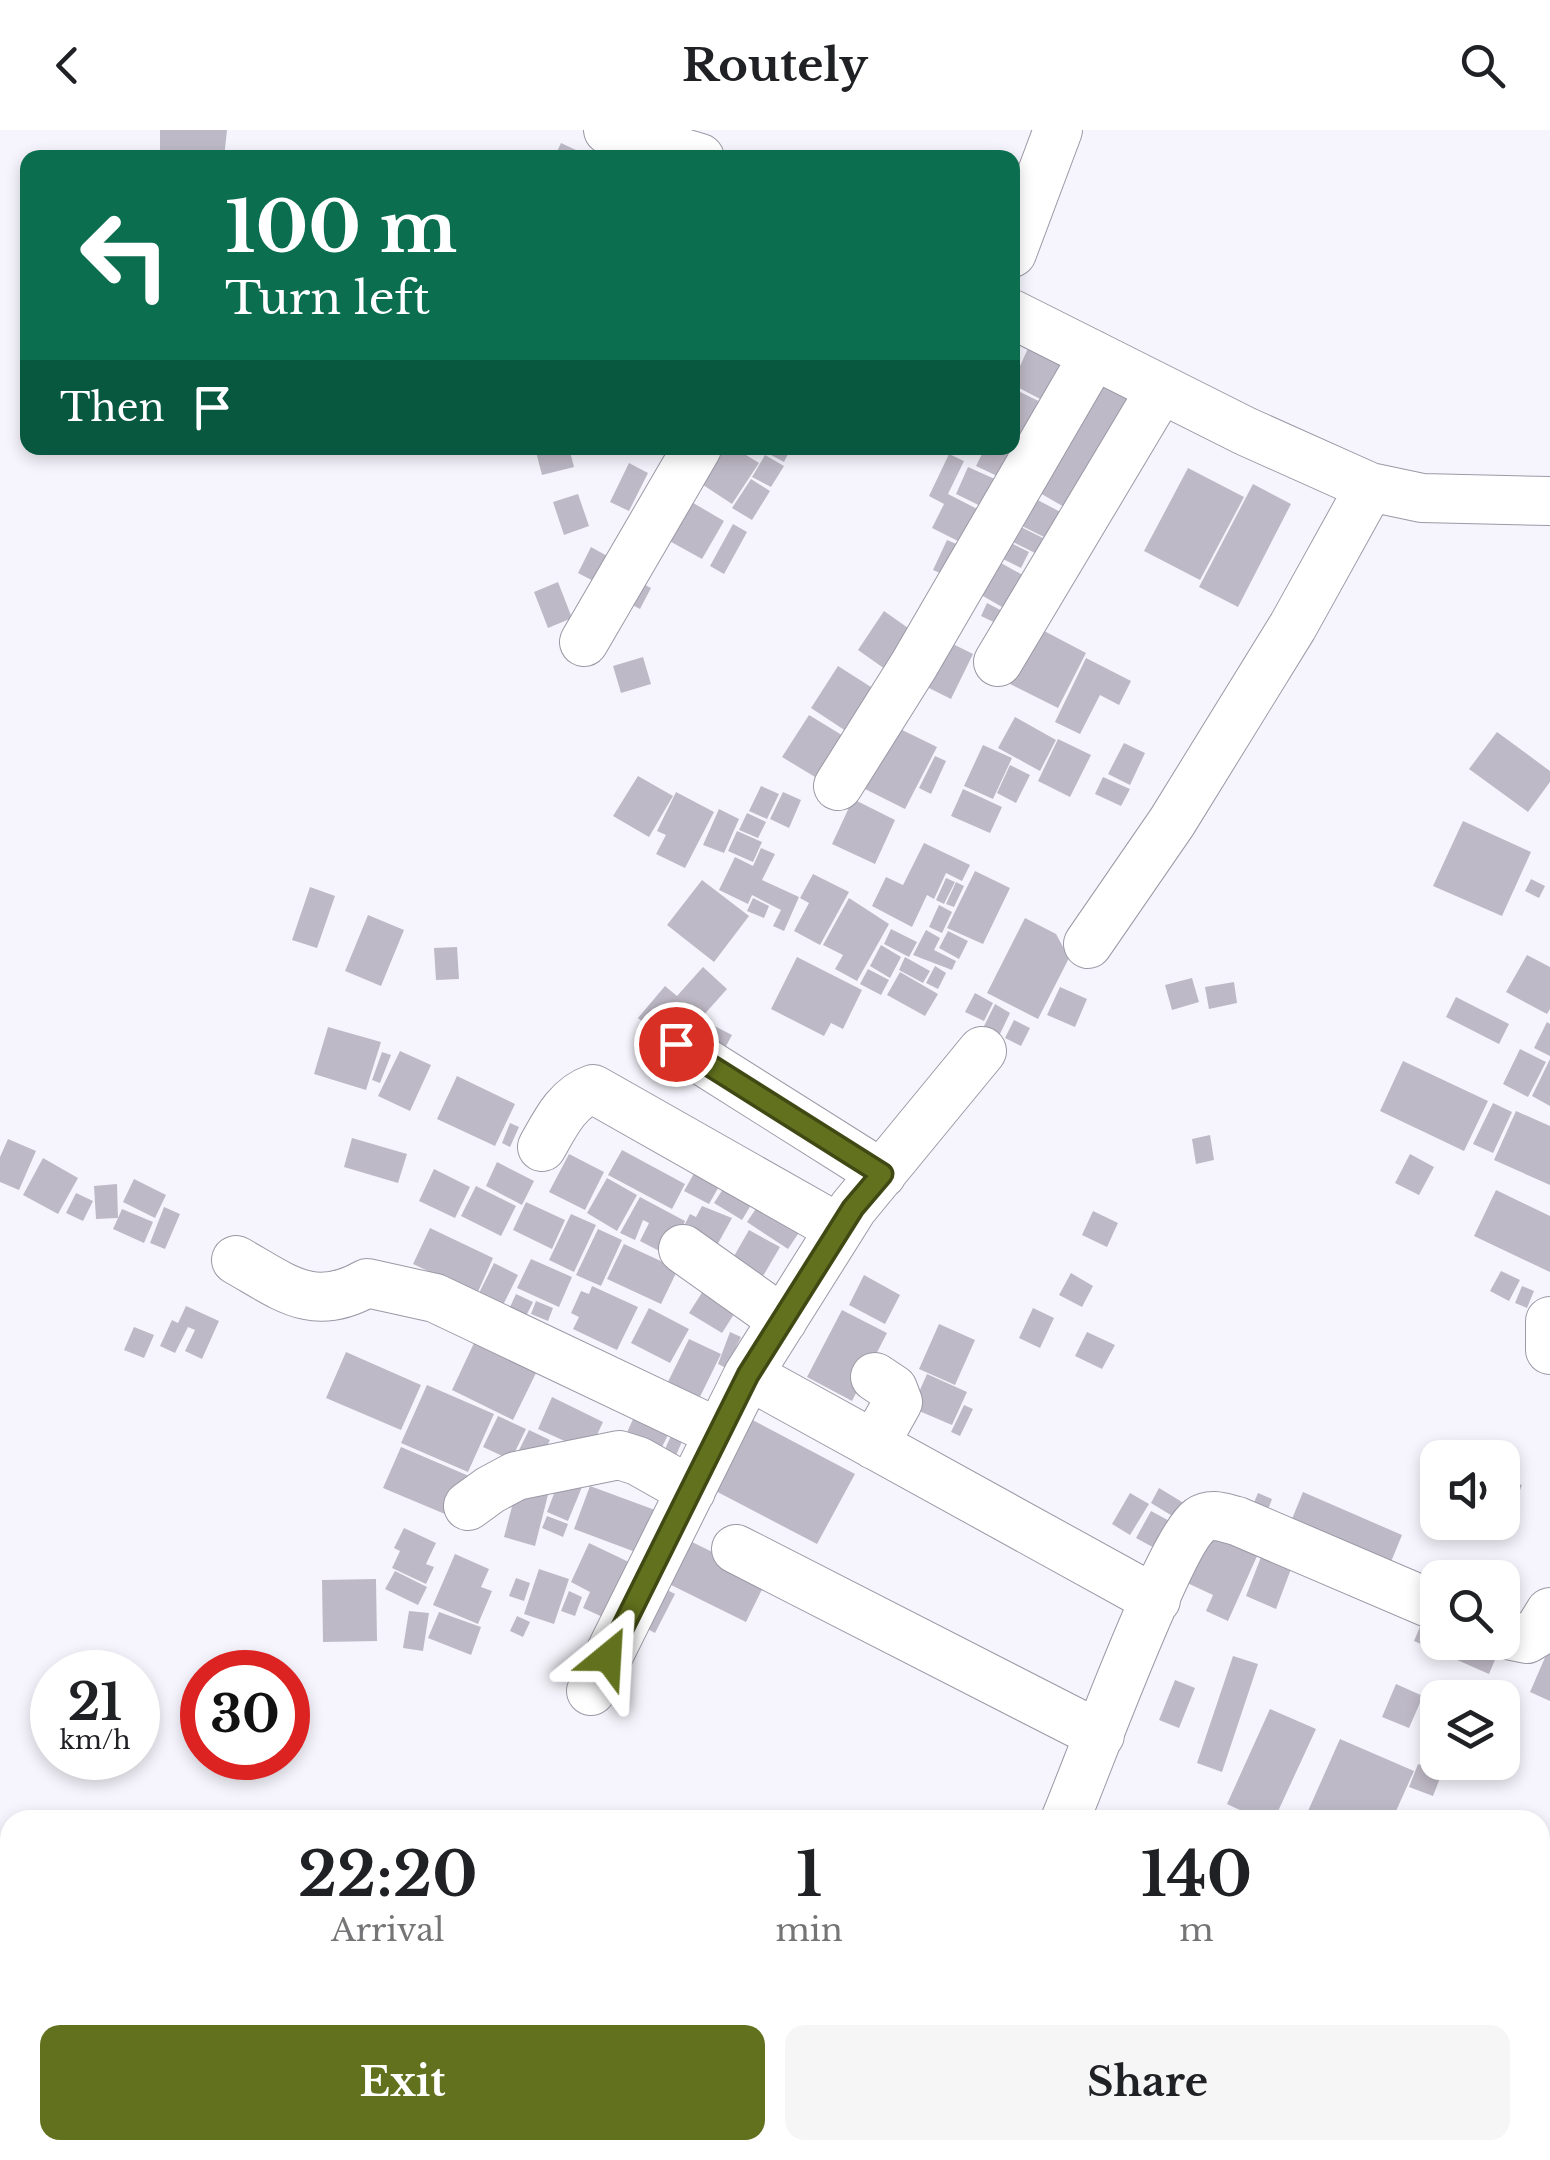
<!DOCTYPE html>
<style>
body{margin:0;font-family:"Libre Baskerville",serif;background:#f6f6f6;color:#202124;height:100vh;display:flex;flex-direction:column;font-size:38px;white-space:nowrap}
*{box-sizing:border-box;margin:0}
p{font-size:32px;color:#757577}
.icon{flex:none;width:55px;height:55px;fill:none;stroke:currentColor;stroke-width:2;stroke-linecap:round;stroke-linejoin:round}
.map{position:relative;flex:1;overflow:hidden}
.drawer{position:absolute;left:0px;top:1680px;width:1550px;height:350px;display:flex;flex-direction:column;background:#fff;border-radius:30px 30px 0 0;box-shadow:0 5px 15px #0003}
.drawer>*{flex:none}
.guide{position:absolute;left:20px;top:20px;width:1000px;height:305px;border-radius:20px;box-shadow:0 5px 15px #0003;background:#0b6e4f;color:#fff;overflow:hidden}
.controls{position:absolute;left:1420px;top:1310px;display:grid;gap:20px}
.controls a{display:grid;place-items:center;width:100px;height:100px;border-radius:20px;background:#fff;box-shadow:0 5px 15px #0003;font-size:50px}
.speed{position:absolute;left:30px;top:1520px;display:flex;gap:20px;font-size:50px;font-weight:700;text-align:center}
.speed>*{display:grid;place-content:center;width:130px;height:130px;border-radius:50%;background:#fff;box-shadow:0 5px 15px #0003;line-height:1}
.speed small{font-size:25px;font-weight:400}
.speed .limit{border:15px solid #d22;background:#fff;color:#111}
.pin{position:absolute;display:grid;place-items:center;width:85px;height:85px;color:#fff;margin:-42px;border:5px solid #fff;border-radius:50%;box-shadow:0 2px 10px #0007}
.me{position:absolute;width:110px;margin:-55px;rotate:27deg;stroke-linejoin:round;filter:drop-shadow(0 0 8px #0008)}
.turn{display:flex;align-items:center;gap:35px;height:210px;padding:0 40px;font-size:45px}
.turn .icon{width:130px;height:130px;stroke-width:2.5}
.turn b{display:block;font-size:70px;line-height:85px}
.then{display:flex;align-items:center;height:95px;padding:0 40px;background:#0003;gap:20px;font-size:38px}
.eta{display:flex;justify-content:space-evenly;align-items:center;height:170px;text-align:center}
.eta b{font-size:60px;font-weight:700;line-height:70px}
.action{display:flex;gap:20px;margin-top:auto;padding:20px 40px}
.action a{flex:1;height:115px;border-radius:20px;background:#62711d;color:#fff;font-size:40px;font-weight:700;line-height:115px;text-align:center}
.action a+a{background:#f6f6f6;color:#202124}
header{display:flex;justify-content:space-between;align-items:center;height:130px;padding:0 40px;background:#fff;font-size:45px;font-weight:700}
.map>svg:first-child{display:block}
</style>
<header><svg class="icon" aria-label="back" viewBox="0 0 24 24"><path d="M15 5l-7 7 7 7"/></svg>Routely<svg class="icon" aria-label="search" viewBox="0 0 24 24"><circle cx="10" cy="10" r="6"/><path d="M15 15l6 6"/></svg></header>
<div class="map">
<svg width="1550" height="2030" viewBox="0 0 1550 2030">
<rect width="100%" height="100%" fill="#f6f5fd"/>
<path fill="#beb9c6" d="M 160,0 L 227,0 L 224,28 L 160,28 Z
M 561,13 L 593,28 L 554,28 Z
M 1029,216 L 1074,240 L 1055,277 L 1012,254 Z
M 1093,237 L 1144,266 L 1078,385 L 1026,355 Z
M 1012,258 L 1053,278 L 1034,316 L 1012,305 Z
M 1012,311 L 1030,319 L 1014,354 L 976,336 L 985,318 L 1012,318 Z
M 535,318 L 569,318 L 574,337 L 542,345 Z
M 710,318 L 735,318 L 759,333 L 732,374 L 691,347 Z
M 758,318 L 791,318 L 784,332 Z
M 949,324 L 964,331 L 948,364 L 989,385 L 972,418 L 932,398 L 944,374 L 929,366 Z
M 765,325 L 784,336 L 771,357 L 752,347 Z
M 629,333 L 648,343 L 629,381 L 610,372 Z
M 968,337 L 1006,354 L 993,382 L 956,364 Z
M 1188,338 L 1244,367 L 1200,450 L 1144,421 Z
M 751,349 L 770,361 L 752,390 L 732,378 Z
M 1253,354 L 1291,374 L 1238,477 L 1199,457 Z
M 578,364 L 589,396 L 564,405 L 553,372 Z
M 678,364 L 724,391 L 702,429 L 655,403 Z
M 1032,367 L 1070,387 L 1056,413 L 1018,394 Z
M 1013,393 L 1045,409 L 1037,424 L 1005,408 Z
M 733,394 L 747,402 L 724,444 L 710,436 Z
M 1003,409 L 1029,422 L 1021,438 L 995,425 Z
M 947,410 L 966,418 L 952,448 L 933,440 Z
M 591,417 L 618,432 L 605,457 L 578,443 Z
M 983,423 L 1028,448 L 1009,481 L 976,462 Z
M 628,446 L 651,458 L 640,479 L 617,467 Z
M 558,452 L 572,488 L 548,498 L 534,462 Z
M 987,473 L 1008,484 L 1002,496 L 981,486 Z
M 884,481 L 918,505 L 892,544 L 858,520 Z
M 1029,493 L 1086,523 L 1058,578 L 1000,549 Z
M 945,510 L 973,524 L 951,569 L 923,555 Z
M 643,527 L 651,554 L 621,563 L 613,536 Z
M 1086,528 L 1131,551 L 1119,575 L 1100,565 L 1080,604 L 1055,592 Z
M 838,536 L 882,564 L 855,607 L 811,578 Z
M 809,585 L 850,610 L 825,653 L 782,627 Z
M 1015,587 L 1056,610 L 1040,641 L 998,618 Z
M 892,595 L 937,617 L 905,679 L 861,657 Z
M 1497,602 L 1550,641 L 1550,652 L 1528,682 L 1469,639 Z
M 1058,609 L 1091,625 L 1070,667 L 1038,651 Z
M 1124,613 L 1145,623 L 1130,655 L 1108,644 Z
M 983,615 L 1012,628 L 993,669 L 964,656 Z
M 935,626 L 946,631 L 931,664 L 919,658 Z
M 1010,635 L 1030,645 L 1016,673 L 997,663 Z
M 638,646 L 673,666 L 649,707 L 613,686 Z
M 1103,647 L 1130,659 L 1121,676 L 1095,664 Z
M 761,656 L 779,664 L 767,689 L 749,681 Z
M 963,659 L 1002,677 L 990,703 L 951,686 Z
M 676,662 L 714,682 L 685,738 L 656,724 L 666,705 L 657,701 Z
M 783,662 L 801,670 L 789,698 L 770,689 Z
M 853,669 L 895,690 L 875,734 L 832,714 Z
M 719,679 L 739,689 L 724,723 L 703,715 Z
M 747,683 L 766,692 L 758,708 L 739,700 Z
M 1463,691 L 1531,722 L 1502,786 L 1433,756 Z
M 737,701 L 762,712 L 753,732 L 728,721 Z
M 924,713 L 970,735 L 962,751 L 946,743 L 934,769 L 927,765 L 912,797 L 872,776 L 886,747 L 903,755 Z
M 761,718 L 775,724 L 762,750 L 799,767 L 784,801 L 773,796 L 781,780 L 752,765 L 748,774 L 719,760 L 735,727 L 753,736 Z
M 975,741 L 1010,758 L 983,814 L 947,798 Z
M 813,744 L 849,762 L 820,815 L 794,801 L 809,773 L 800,768 Z
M 946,748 L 955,752 L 944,774 L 936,770 Z
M 1531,749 L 1545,756 L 1539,768 L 1525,761 Z
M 702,750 L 749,786 L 714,832 L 667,795 Z
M 956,752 L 964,756 L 954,777 L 946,774 Z
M 310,757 L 335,766 L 317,818 L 292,810 Z
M 753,768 L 769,776 L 764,788 L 747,781 Z
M 849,768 L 889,794 L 857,851 L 835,839 L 843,825 L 823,815 Z
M 939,775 L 952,782 L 942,803 L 929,797 Z
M 368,785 L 404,800 L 381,856 L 345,841 Z
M 1025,788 L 1056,804 L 1069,828 L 1038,889 L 987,863 Z
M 891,799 L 917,812 L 909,827 L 884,814 Z
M 926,800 L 940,808 L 934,820 L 956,831 L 952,840 L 913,825 Z
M 948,801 L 968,811 L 959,829 L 939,818 Z
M 881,815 L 901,827 L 890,848 L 870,836 Z
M 457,817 L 459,849 L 436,850 L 434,818 Z
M 1527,825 L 1550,837 L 1550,879 L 1547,884 L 1506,862 Z
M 797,827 L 862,860 L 843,899 L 831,893 L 824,906 L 771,879 Z
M 905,827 L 930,841 L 923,853 L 899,840 Z
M 935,836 L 946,843 L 938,859 L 926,853 Z
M 703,837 L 727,859 L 702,887 L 688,875 L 661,907 L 638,888 L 665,856 L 677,866 Z
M 868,839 L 889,850 L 881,865 L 860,854 Z
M 900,842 L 938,864 L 925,886 L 887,865 Z
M 1192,848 L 1199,872 L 1172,880 L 1165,855 Z
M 1234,852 L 1237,873 L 1209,879 L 1205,857 Z
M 1060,857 L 1087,869 L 1075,897 L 1047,885 Z
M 975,863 L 993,873 L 984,891 L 965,882 Z
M 1456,867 L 1509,894 L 1499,914 L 1446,887 Z
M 995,874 L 1010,883 L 999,906 L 983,898 Z
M 691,884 L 732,905 L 718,931 L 678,910 Z
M 1014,890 L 1030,898 L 1021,916 L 1005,908 Z
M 1547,892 L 1550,894 L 1550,926 L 1534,918 Z
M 328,897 L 381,912 L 366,960 L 314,944 Z
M 1520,919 L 1546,932 L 1528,967 L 1503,954 Z
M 400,921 L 431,935 L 410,981 L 378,966 Z
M 382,922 L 391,925 L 380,953 L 372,950 Z
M 1550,929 L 1550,976 L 1532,966 Z
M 1403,931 L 1488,971 L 1464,1021 L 1380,981 Z
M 457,946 L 515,974 L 495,1016 L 437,989 Z
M 1493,973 L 1512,982 L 1493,1023 L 1473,1014 Z
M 1516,981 L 1550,996 L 1550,1055 L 1494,1030 Z
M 510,993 L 519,997 L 510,1017 L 502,1013 Z
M 1210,1005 L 1214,1030 L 1196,1034 L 1192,1009 Z
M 352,1008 L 407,1024 L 398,1053 L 344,1037 Z
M 8,1009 L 36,1021 L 19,1060 L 0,1052 L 0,1027 Z
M 622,1020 L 685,1054 L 672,1079 L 608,1045 Z
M 569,1024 L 604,1042 L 585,1080 L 549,1062 Z
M 1410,1024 L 1434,1037 L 1419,1065 L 1395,1053 Z
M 43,1028 L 78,1048 L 58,1084 L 23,1065 Z
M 497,1032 L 534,1051 L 522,1075 L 486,1056 Z
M 700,1033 L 725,1046 L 709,1074 L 684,1061 Z
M 434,1039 L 470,1057 L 455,1088 L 419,1071 Z
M 607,1048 L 637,1065 L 617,1101 L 587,1083 Z
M 730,1048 L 757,1065 L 742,1090 L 714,1073 Z
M 134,1049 L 166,1065 L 155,1088 L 123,1072 Z
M 117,1054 L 118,1088 L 122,1079 L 153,1092 L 144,1113 L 113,1099 L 118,1088 L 96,1089 L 94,1056 Z
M 476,1056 L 516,1076 L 501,1106 L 461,1086 Z
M 1496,1060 L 1550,1086 L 1550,1142 L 1474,1106 Z
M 76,1063 L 93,1071 L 83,1091 L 66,1083 Z
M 640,1067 L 685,1091 L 680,1104 L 690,1084 L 696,1087 L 702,1076 L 732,1088 L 710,1128 L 667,1125 L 640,1111 L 649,1093 L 643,1090 L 635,1110 L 620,1103 Z
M 763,1068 L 804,1095 L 788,1119 L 747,1092 Z
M 526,1072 L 565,1090 L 552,1119 L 513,1100 Z
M 164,1077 L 180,1084 L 165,1119 L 150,1113 Z
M 1093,1081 L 1118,1093 L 1107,1117 L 1082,1105 Z
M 571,1084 L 596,1095 L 574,1142 L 549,1130 Z
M 430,1098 L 493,1128 L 477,1164 L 413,1134 Z
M 598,1099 L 622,1110 L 601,1156 L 576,1145 Z
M 749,1100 L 780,1117 L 759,1153 L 729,1135 Z
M 624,1114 L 678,1139 L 661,1174 L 607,1149 Z
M 531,1129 L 572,1147 L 559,1177 L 517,1158 Z
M 494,1133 L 518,1145 L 498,1185 L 474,1173 Z
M 1501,1141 L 1520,1150 L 1509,1171 L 1490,1161 Z
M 1071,1143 L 1093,1156 L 1082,1177 L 1059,1165 Z
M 864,1145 L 900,1165 L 885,1194 L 849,1175 Z
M 710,1150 L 743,1170 L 722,1203 L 689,1183 Z
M 592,1156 L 638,1177 L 617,1220 L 573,1199 L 579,1187 L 571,1183 L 581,1161 L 589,1164 Z
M 1522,1156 L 1534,1161 L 1527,1178 L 1515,1173 Z
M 516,1164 L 533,1172 L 521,1196 L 505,1188 Z
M 536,1171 L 553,1178 L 548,1191 L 531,1184 Z
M 186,1176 L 219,1191 L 202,1229 L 185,1221 L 195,1200 L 188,1197 L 175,1223 L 160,1216 L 172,1190 L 178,1193 Z
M 649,1178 L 689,1199 L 670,1233 L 631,1213 Z
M 1033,1178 L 1054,1188 L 1040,1218 L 1019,1208 Z
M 842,1180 L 887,1203 L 852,1271 L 807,1247 Z
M 939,1194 L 975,1210 L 955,1255 L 919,1239 Z
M 134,1197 L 154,1205 L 144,1228 L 124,1220 Z
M 730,1202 L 741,1207 L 726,1238 L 718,1234 Z
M 1087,1202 L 1115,1215 L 1102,1239 L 1075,1226 Z
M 689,1209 L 721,1224 L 694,1279 L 662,1264 Z
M 474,1213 L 536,1243 L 513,1290 L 452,1260 Z
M 346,1222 L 421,1255 L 401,1300 L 326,1268 Z
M 927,1244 L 967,1262 L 952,1295 L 912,1278 Z
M 427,1255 L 494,1284 L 468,1342 L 401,1313 Z
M 552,1267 L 603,1292 L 589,1322 L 538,1299 Z
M 964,1275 L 973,1279 L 960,1306 L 951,1302 Z
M 638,1278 L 673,1295 L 658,1325 L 624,1309 Z
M 743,1285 L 855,1344 L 817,1414 L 706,1356 Z
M 498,1286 L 526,1299 L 511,1330 L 483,1317 Z
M 675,1297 L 686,1302 L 672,1335 L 660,1330 Z
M 529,1300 L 550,1310 L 535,1340 L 514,1330 Z
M 401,1317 L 469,1346 L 452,1387 L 383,1358 Z
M 560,1348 L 582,1357 L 568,1391 L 547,1382 Z
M 1502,1348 L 1522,1355 L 1512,1380 L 1502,1377 Z
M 519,1350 L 550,1357 L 535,1416 L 504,1407 Z
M 590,1356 L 655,1380 L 638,1423 L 574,1399 Z
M 1159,1358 L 1187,1375 L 1179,1390 L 1151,1373 Z
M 1303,1362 L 1402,1405 L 1386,1444 L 1287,1401 Z
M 1130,1363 L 1149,1374 L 1130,1405 L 1112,1394 Z
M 1258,1363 L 1272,1369 L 1264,1390 L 1249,1384 Z
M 1151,1381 L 1175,1394 L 1160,1421 L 1136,1408 Z
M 547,1386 L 568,1394 L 563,1407 L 542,1398 Z
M 1211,1392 L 1262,1415 L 1228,1491 L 1206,1481 L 1213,1465 L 1183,1451 Z
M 404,1398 L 436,1413 L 426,1434 L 434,1437 L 426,1454 L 392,1438 L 400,1421 L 394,1418 Z
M 684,1408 L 767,1449 L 746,1492 L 663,1451 Z
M 589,1413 L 633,1434 L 607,1489 L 583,1478 L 590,1462 L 571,1452 Z
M 455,1424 L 489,1439 L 481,1457 L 492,1461 L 478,1494 L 433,1475 Z
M 1261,1427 L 1291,1439 L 1276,1479 L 1246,1466 Z
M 539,1439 L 569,1449 L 554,1494 L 524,1484 Z
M 395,1441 L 427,1457 L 418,1475 L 385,1459 Z
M 516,1448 L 530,1453 L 524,1471 L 509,1466 Z
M 376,1449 L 377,1511 L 323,1512 L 322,1450 Z
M 655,1454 L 675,1464 L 655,1503 L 636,1493 Z
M 569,1461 L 582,1467 L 575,1486 L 561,1481 Z
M 409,1481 L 429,1483 L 423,1521 L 403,1518 Z
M 439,1482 L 481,1497 L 471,1525 L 428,1508 Z
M 1425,1485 L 1438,1491 L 1438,1512 L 1486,1512 L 1500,1518 L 1489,1544 L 1414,1511 Z
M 517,1486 L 530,1492 L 523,1507 L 510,1501 Z
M 1550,1516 L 1550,1571 L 1530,1562 Z
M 1233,1526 L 1258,1534 L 1222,1642 L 1197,1633 Z
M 1175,1550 L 1195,1558 L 1179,1598 L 1159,1590 Z
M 1396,1554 L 1423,1566 L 1409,1598 L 1382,1587 Z
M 1447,1556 L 1472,1568 L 1442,1568 Z
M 1438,1578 L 1438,1613 L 1424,1607 Z
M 1270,1579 L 1316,1599 L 1274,1690 L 1261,1690 L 1227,1674 Z
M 1340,1609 L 1414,1641 L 1392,1690 L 1304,1690 Z
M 1418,1634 L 1442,1643 L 1433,1666 L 1409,1657 Z
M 1232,2020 L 1257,2020 L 1253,2030 L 1232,2030 L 1228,2029 Z"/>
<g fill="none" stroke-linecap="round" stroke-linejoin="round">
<defs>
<path id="minor" d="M 608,0 L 700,28
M 1012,123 L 1058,0
M 1012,184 L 1245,301 L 1370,357 L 1422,368 L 1550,371
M 584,512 L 697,318
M 998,532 L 1161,259
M 838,656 L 914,535 L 1094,225
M 1088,814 L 1172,692 L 1293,496 L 1370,357
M 676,914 L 882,1044
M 542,1017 C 555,994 567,968 593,959 L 840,1099
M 683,1119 L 783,1190
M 236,1130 C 284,1157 313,1184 367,1153 L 435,1168 L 719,1303
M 1550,1191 L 1550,1220
M 748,1245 L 1156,1470
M 874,1315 L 898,1272 L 893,1259 L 875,1247
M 468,1376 L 490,1360 L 516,1346 L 619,1325 L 638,1331 L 691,1361
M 736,1419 L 1100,1605
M 1502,1504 L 1527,1509 L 1537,1503 L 1550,1482
M 591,1561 L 748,1245 L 853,1078 L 982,921
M 1065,1690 C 1086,1641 1169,1412 1200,1390 C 1212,1382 1224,1388 1237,1391 L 1438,1477
M 1540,2005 L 1550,2010
M 1317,2030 L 1319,2020"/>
</defs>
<use href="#minor" stroke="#9b99a6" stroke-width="50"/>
<use href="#minor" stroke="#fff" stroke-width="48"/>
</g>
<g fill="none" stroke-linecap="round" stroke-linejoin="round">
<defs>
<path id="route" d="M 608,1527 L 748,1245 L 853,1078 L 882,1044 L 676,914"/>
</defs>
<use href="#route" stroke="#404913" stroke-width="25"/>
<use href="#route" stroke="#62711d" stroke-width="18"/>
</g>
</svg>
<div class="controls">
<a><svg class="icon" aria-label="sound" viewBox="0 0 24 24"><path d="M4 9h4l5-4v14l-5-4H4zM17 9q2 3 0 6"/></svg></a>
<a><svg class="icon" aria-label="search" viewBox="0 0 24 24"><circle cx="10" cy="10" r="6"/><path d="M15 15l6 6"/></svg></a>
<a><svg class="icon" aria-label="layers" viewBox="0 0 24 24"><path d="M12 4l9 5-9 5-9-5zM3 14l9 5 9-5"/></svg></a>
</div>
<div class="speed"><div>21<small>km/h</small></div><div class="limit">30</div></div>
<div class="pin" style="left:676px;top:914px;background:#d93025"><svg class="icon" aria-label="arrive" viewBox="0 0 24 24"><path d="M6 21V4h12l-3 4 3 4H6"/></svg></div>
<svg class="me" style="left:608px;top:1527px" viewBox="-20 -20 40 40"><path d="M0-17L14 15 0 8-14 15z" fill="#62711d" stroke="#fff" stroke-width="4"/></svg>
<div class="guide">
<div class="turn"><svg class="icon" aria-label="left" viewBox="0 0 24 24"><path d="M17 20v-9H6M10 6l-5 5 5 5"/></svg><div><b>100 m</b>Turn left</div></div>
<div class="then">Then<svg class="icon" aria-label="arrive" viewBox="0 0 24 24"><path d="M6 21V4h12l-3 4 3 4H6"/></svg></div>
</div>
<section class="drawer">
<div class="eta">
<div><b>22:20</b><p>Arrival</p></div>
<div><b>1</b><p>min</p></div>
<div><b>140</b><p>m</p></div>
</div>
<div class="action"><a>Exit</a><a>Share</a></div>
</section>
</div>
